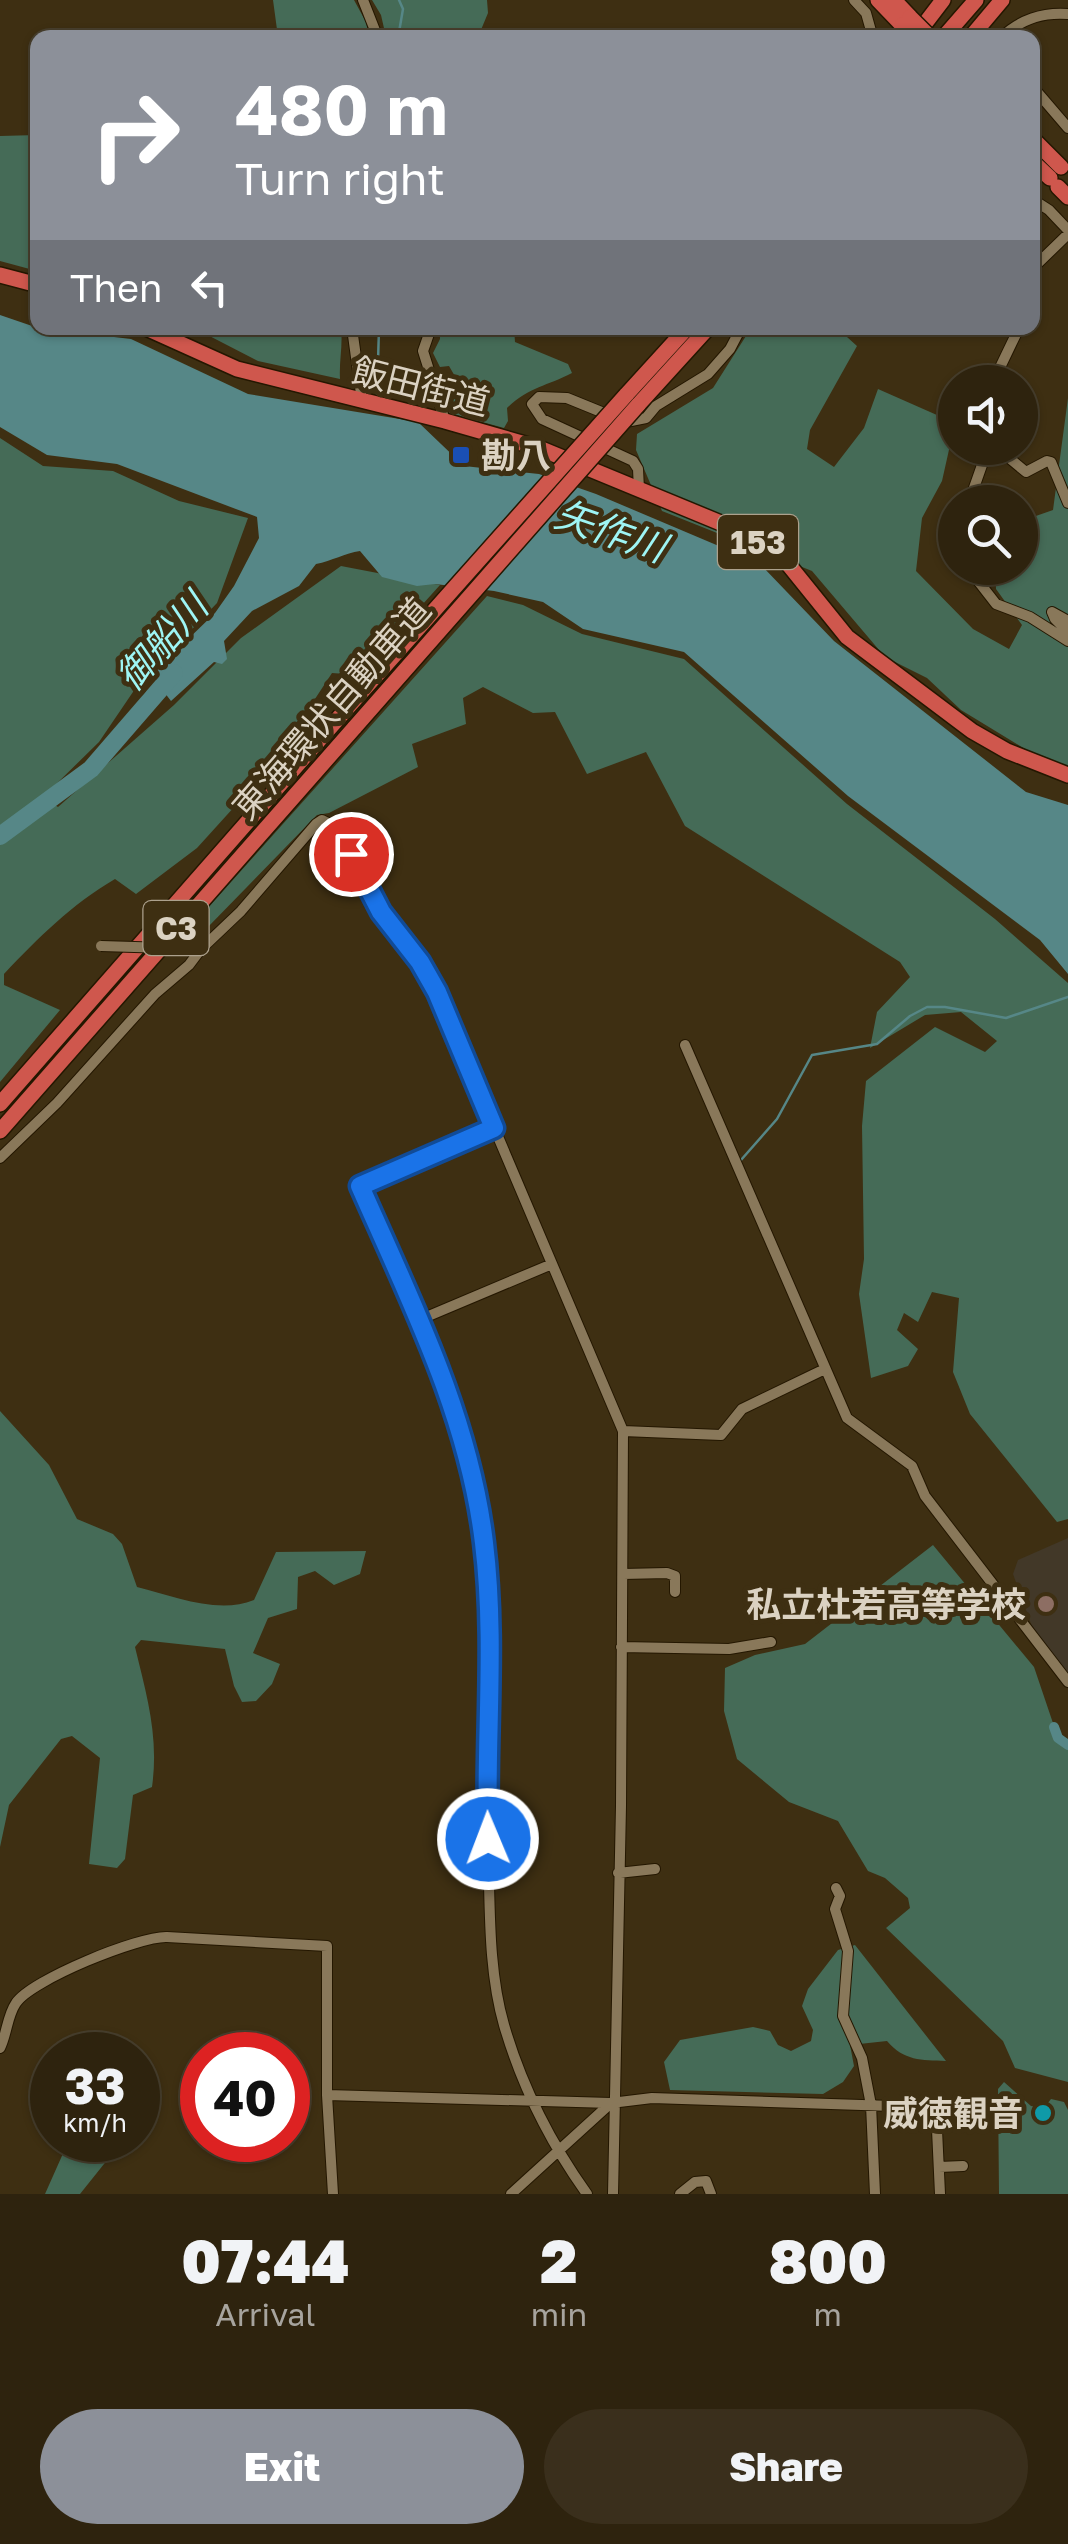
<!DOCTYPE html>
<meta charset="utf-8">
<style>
body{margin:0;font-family:"Golos Text","Noto Sans JP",sans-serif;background:#3a2f1c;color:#f1f3f6;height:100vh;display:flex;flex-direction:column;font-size:38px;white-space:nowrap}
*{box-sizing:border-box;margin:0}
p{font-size:32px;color:#a7a49e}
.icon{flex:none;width:55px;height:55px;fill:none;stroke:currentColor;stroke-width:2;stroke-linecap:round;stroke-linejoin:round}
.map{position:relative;height:2194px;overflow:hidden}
.drawer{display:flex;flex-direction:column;background:#2e230e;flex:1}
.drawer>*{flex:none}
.guide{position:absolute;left:30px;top:30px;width:1010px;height:305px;border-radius:20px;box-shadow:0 2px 8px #0004,0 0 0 2px #49402e;background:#8c9099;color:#fff;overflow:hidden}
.tools{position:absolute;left:938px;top:365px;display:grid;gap:20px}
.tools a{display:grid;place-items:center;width:100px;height:100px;border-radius:50%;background:#2e230e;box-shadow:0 2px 8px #0004,0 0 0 2px #49402e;font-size:50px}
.speed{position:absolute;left:30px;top:2032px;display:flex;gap:20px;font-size:50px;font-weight:700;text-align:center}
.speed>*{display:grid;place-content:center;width:130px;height:130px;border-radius:50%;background:#2e230e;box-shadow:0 2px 8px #0004,0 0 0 2px #49402e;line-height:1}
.speed small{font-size:25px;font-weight:400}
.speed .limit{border:15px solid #d22;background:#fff;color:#111}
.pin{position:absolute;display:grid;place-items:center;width:85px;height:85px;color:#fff;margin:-42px;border:5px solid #fff;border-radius:50%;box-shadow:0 2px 10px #0007}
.me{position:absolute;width:110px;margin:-55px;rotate:359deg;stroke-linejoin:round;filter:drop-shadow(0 0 8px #0008)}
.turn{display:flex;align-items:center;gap:35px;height:210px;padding:0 40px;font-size:45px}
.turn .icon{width:130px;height:130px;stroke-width:2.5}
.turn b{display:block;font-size:70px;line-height:85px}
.then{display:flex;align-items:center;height:95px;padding:0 40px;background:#0003;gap:20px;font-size:38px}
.eta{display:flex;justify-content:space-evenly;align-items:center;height:170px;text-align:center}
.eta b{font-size:60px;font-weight:800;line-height:70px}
.button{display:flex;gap:20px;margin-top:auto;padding:20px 40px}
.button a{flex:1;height:115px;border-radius:60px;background:#8c9099;color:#fff;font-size:40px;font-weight:800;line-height:115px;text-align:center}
.button a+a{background:#3a2f1c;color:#f1f3f6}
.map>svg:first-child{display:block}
</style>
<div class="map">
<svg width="1068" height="2194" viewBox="0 0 1068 2194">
<rect width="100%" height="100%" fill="#3e2f12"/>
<path fill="#423828" d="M 1068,1538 L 1068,1675 L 1035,1635 L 1013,1574 L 1018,1560 Z"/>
<path fill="#456b57" d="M 273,0 L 354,0 L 366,22 L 369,37 L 278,37 Z
M 372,0 L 487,0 L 488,13 L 478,37 L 386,37 L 381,15 Z
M 37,135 L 38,135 L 37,271 L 0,261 L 0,136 Z
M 194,328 L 274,328 L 296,337 L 294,328 L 341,328 C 343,346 339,360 340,379 L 258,361 Z
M 440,328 L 514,328 L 515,342 L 568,364 L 572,373 C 547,386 529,387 507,408 L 508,421 L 504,428 L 449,413 L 449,390 L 456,378 L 449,366 L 440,367 L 433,353 L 440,339 Z
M 751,328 L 837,328 L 857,346 L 810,430 L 807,449 L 834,467 L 864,428 L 878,389 L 955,423 L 942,481 L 922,518 L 916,571 L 973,629 L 1009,649 L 1022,625 L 996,589 L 995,569 L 1020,568 L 1020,548 L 1033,517 L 1053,510 L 1068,398 L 1068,775 L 961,710 L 927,678 L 885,657 L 812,571 L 662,511 L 636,450 L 637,434 L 713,388 Z
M 0,438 L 43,466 L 113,471 L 179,501 L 248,518 L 217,603 L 135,689 L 99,742 L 43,797 L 58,807 L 174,705 L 241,638 L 341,566 L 440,585 L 359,675 L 332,673 L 273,763 L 255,784 L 197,848 L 136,894 L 115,879 C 71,905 39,937 4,974 L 4,985 L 60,1010 L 0,1082 Z
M 487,596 L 523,605 L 582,634 L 684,659 L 847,804 L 995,919 L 1068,983 L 1068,1519 L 1057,1522 L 970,1414 L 953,1372 L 959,1298 L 932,1292 L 918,1322 L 904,1313 L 897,1330 L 918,1349 L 908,1366 L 871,1378 L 859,1294 L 864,1259 L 862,1126 L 866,1081 L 935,1027 L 985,1052 L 997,1041 L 961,1012 L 925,1015 L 870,1048 L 877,1012 L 910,977 L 900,962 L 685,826 L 646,752 L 587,774 L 555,712 L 533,713 L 483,687 L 463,698 L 466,724 L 412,744 L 418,767 L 329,813 L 317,815 L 207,928 L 197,920 Z
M 0,1411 L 49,1465 L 77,1519 L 113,1534 L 122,1544 L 137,1587 C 174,1596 218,1615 254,1600 L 276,1552 L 366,1551 L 360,1574 L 334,1585 L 315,1571 L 298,1577 L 297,1609 L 268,1618 L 253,1653 L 280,1664 L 272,1684 L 256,1701 L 242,1702 L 234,1686 L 225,1649 L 141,1640 L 135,1647 C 147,1696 159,1737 152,1787 L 133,1795 L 125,1859 L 117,1868 L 89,1864 L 100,1758 L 72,1736 L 61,1739 L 9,1805 L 0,1847 Z
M 933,1545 L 1034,1667 L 1055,1729 L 1068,1741 L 1068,2082 L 1015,2068 L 1003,2041 L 886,1928 L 910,1908 L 908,1898 L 885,1878 L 868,1871 L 838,1821 L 789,1802 L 737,1759 L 724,1711 L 725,1668 L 755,1655 L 805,1644 Z
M 855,1945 L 946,2061 C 921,2060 904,2061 887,2041 L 850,2045 L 854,2066 L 843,2082 L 823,2094 L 670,2090 L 664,2062 L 680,2040 L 753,2027 L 770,2031 L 778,2045 L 791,2051 L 811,2041 L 813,2030 L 802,2006 L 808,1989 L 838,1950 Z
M 1004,2082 L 1031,2106 L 1044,2108 L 1051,2099 L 1064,2102 L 1068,2110 L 1068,2194 L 999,2194 L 998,2089 Z
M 69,2140 L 118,2140 L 116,2149 L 80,2194 L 45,2194 Z"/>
<path fill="#568787" d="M 0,315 L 38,328 L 131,339 L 248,394 L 418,422 L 464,466 L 539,474 L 596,494 L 759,563 L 834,641 L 1026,792 L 1068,805 L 1068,974 L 1040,940 L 848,796 L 684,652 L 583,629 L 543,602 L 494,591 L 435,584 L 417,586 L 382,577 L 360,551 C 345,553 332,561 316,564 L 299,586 L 252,611 L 224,641 L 227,659 L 222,664 L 214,662 L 171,701 L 151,675 L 215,613 L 234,586 L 259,538 L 257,517 L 117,464 L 47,455 L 0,427 Z"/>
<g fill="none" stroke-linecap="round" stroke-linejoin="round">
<path stroke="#568787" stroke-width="2.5" d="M 398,38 L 403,9 L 399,0
M 377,396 L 379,328
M 741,1160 L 777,1119 L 812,1055 L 877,1044 L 910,1016 L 927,1007 L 945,1007 L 1006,1018 L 1068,997"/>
<path stroke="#568787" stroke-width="10" d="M 1054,1727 L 1058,1738 L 1068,1745"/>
<path stroke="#568787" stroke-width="18" d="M 0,836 L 91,769 L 174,673"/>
<defs>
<path id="minor" d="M 363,0 L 378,38
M 854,0 L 866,13 L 873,38
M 1001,38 C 1019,20 1043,12 1068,14
M 1032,86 L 1068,128
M 1032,199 L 1049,210 L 1068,230
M 1032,269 L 1068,234
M 352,328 L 362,401
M 431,328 L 423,351 L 445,421
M 993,382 L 1019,328
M 997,448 L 1026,472 L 1047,461 L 1051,462 L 1068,503
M 639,489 L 638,469 L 633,461 L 542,419 L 532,404 L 539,397 L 567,398 L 626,422 L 646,418 L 656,406 L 708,374 L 730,349 L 741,328
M 969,502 L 988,448
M 968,568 L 996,604 L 1030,617 L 1068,641
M 1068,621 L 1052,612 L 1055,619 L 1068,632
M 685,1045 L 847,1418 L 912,1466 L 925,1496 L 1068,1682
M 494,1128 L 360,1186 C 411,1302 469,1415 484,1542 C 498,1654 486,1770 489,1883 C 490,1930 491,1980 504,2025 C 522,2087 550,2142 587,2194
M 0,1158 L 57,1103 L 155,994 L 189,965 L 201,949 L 241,911 L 316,824 L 322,820 L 336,827 L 381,912 L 420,962 L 437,993 L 623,1431 L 621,1806 L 613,2194
M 419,1320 L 552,1264
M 623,1431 L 721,1435 L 742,1409 L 825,1369
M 623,1574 L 667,1573 L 675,1576 L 675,1592
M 621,1647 L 729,1649 L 771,1642
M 618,1873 L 655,1869
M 836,1888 L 840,1896 L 835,1909 L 848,1951 L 843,2016 L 862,2058 L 871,2105 L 875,2194
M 0,2048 C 7,2034 7,2016 16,2003 C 31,1980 139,1936 167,1937 L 327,1946 L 327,2095 L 333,2194
M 327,2095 L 611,2103
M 936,2108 L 940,2194
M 939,2167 L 963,2166
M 511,2194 L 611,2103 L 652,2098 L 984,2109
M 680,2194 L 695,2182 L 706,2181 L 711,2194"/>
<path id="highway" d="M 878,0 L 902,25
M 894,0 L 910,17
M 914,38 L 943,0
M 943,38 L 976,0
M 970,38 L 1002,0
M 1032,138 L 1061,167
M 1032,161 L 1050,178
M 1058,187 L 1068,197
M 0,275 L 38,285
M 146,328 L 237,369 L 445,421 L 539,448 L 745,533 L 784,559 L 847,637 L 972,731 L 1007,751 L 1068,775
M 626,395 L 687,328
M 638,405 L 708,328
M 0,1104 L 342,714
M 0,1131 L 355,727"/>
</defs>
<use href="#minor" stroke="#241700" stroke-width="12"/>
<use href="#highway" stroke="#241700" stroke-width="18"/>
<use href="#minor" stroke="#89785a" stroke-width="10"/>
<use href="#highway" stroke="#cf574d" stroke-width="15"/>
<defs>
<path id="minor-bridge" d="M 101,946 L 201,949"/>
<path id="highway-bridge" d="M 910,17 L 931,38
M 902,25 L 915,38
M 342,714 L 626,395
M 355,727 L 638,405"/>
</defs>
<use href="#minor-bridge" stroke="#241700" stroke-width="12" stroke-linecap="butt"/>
<use href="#highway-bridge" stroke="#241700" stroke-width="18" stroke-linecap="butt"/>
<use href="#minor-bridge" stroke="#89785a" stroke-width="10"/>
<use href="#highway-bridge" stroke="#cf574d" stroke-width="15"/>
</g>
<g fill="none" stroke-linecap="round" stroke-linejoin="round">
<defs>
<path id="route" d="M 351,854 L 381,912 L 420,962 L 437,992 L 494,1128 L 360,1186 C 411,1302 469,1416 484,1543 C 496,1641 485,1740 488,1839"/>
</defs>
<use href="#route" stroke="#114b97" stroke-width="25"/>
<use href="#route" stroke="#1a73e8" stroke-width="18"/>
</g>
<rect fill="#1a4fb4" stroke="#3e2f12" stroke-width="4" x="451" y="445" width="20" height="20" rx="5"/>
<circle fill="#8d6e63" stroke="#3e2f12" stroke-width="4" cx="1046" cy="1604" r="10"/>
<circle fill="#0f9aa8" stroke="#3e2f12" stroke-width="4" cx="1043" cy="2113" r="10"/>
<g text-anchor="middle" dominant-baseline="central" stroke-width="10" stroke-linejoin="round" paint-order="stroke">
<g fill="#3e2f12" stroke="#aca18d" stroke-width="2.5">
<rect x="718" y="515" width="80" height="54" rx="8"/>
<rect x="143.5" y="901" width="65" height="54" rx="8"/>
</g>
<g font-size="32" font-weight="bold" fill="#dbd2c2">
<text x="758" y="542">153</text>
<text x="176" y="928">C3</text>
</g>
<g font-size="35" fill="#dbd2c2" stroke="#3e2f12">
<text transform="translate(421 386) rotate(14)">飯田街道</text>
<text transform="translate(331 708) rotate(-49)">東海環状自動車道</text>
</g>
<g font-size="35" font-weight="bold" fill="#dbd2c2" stroke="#3e2f12" text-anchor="end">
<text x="481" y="455" text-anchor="start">勘八</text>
<text x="1026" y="1604">私立杜若高等学校</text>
<text x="1023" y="2113">威徳観音</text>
</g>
<g font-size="38" font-style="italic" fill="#9ef5f4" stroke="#3e2f12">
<text transform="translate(611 530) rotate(19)">矢作川</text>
<text transform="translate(161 641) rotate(-48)">御船川</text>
</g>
</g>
</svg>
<div class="tools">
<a><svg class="icon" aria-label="sound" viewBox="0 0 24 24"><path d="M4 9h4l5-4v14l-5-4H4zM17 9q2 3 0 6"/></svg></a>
<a><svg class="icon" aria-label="search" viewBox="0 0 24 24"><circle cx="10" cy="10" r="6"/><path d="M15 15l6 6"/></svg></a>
</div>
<div class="speed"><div>33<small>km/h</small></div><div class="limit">40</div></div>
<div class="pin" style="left:351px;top:854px;background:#d93025"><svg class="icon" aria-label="arrive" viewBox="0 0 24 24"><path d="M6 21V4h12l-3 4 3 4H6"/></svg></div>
<svg class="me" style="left:488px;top:1839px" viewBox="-20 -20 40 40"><circle r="17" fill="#1a73e8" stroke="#fff" stroke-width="3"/><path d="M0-11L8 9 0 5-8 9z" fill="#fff"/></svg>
<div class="guide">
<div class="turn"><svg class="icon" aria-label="right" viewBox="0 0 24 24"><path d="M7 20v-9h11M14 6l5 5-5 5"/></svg><div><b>480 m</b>Turn right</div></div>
<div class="then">Then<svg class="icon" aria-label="left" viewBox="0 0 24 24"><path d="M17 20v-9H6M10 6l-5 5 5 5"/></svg></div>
</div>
</div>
<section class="drawer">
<div class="eta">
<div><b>07:44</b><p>Arrival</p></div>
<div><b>2</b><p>min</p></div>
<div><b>800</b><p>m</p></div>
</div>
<div class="button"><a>Exit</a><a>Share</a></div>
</section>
